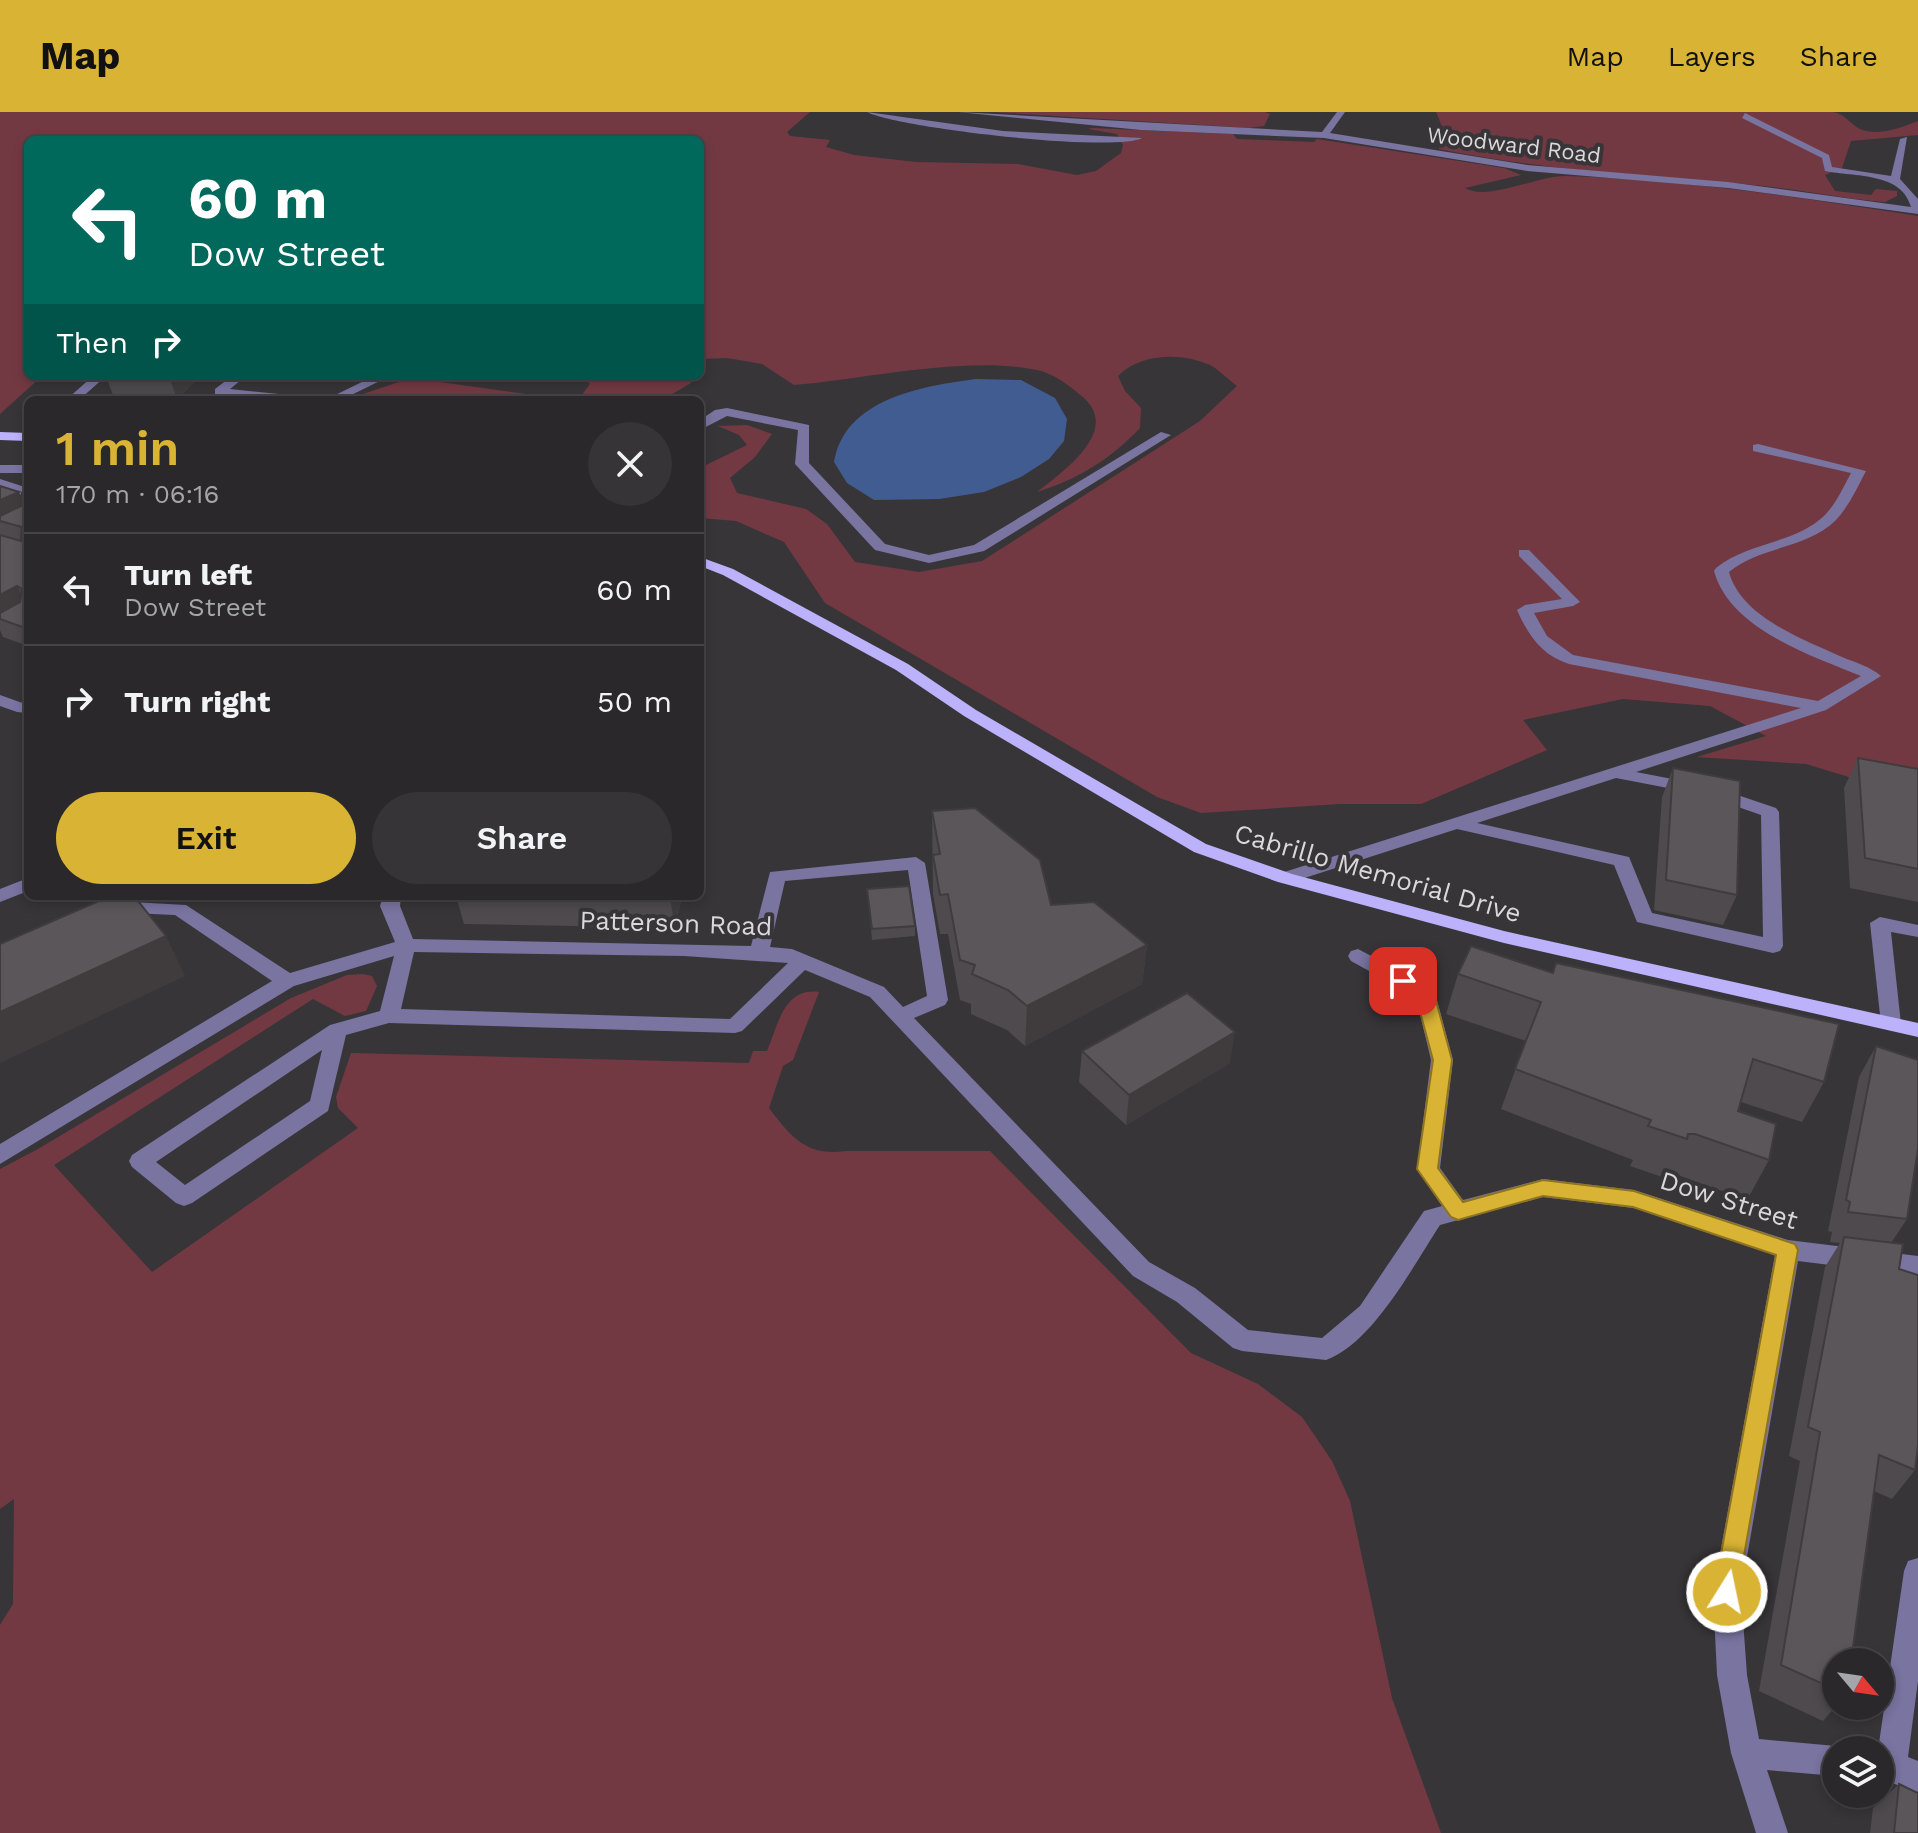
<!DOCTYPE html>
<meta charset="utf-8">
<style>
body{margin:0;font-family:"Work Sans",sans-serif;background:#363437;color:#f1f3f6;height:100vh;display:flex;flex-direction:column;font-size:30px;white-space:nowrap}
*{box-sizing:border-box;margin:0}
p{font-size:26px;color:#a5a6a9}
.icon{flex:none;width:44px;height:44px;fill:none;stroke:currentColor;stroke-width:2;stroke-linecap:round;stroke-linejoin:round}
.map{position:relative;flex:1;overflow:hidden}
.drawer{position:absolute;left:24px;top:284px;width:680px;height:504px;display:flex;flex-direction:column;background:#2a282b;border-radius:12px;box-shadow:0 4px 12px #0003,0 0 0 2px #464447}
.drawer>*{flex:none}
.hud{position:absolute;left:24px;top:24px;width:680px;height:244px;border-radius:12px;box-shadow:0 4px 12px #0003,0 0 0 2px #464447;background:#00695c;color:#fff;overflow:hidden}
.needle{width:52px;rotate:119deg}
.tools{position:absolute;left:1822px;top:1536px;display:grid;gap:16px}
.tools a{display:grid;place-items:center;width:72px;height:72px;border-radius:50%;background:#2a282b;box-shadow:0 4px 12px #0003,0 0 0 2px #464447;font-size:40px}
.pin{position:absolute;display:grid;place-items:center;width:68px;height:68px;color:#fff;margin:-34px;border-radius:16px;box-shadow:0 4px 12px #0006}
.me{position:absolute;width:88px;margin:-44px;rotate:10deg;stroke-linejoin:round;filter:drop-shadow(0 0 6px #0008)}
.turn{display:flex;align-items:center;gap:28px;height:168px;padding:0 32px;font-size:36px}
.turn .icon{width:104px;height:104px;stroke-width:2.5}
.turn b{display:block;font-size:56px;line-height:68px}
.then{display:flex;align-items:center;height:76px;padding:0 32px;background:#0003;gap:16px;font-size:30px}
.round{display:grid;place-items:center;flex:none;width:84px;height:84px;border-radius:42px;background:#363437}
.head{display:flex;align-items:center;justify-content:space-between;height:136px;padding:0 32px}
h1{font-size:48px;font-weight:600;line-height:60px;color:#d9b334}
.action{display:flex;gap:16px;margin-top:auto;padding:16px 32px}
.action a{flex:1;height:92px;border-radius:48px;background:#d9b334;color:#111;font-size:32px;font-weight:600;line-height:92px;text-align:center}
.action a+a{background:#363437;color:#f1f3f6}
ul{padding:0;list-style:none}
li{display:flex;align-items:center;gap:24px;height:112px;padding:0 32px;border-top:2px solid #464447}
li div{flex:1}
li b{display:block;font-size:30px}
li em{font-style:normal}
header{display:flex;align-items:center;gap:48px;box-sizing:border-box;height:112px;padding:0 40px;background:#d9b334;color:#111}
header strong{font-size:38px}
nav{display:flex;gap:44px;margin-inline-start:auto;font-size:28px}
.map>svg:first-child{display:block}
</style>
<header>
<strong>Map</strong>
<nav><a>Map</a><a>Layers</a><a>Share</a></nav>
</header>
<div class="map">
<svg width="1918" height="1721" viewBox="0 0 1918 1721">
<rect width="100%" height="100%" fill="#383539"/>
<path fill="#733943" d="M 0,0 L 810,0 L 787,20 L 790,24 L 830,28 L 826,35 L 854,43 L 916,50 L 1018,52 L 1077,63 L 1096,59 L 1121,41 L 1123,33 L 1117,22 L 1088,17 L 1092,16 L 1233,22 L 1237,27 L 1314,30 L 1317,27 L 1504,56 L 1521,63 L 1465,76 C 1487,90 1539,63 1566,64 C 1683,67 1802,86 1918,104 L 1918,686 L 1806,652 L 1697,645 L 1766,624 L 1710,594 L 1623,587 L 1523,608 L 1547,638 L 1421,692 L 1340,692 L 1201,701 L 1157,685 L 825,491 L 784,430 L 736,409 L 700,406 L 700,356 L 747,333 L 739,323 L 718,314 L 747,313 L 772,322 L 755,345 L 730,366 L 737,381 L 806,397 L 827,412 L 855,450 L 919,460 L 982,449 L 1200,309 L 1237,274 C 1229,268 1220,259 1212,254 C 1182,240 1141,241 1118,264 L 1125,279 L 1141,296 L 1140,316 C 1111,347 1078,367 1037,380 C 1061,361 1121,320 1084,286 C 1070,274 1055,262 1037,258 C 967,243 865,267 794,273 L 762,252 L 727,246 L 700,247 L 700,28 L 28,28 L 28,264 L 42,264 L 0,302 Z
M 992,0 L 1265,0 L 1270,2 L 1264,14 L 1249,16 Z
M 1436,0 L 1833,0 C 1845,2 1850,12 1860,17 C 1877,25 1903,15 1918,9 L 1918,23 L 1851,29 L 1842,56 L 1825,63 L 1835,79 L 1871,83 L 1876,77 L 1897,79 L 1897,84 L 1885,90 C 1838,86 1792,76 1744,72 C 1642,63 1540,58 1439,37 L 1441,12 Z
M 581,264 L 687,264 L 691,271 L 669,284 L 673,288 L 578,288 L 590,272 Z
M 411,266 L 569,288 L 345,288 Z
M 363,862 L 372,864 L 377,874 L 366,899 L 345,904 L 313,887 L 54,1053 L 152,1160 L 358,1016 L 338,996 L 336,985 L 351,941 L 749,951 L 753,939 L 767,939 C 778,913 784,875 819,880 L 793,948 L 783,954 L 769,996 C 791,1025 807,1045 846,1039 L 990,1039 L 1191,1241 L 1258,1272 L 1302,1305 L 1332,1349 L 1350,1389 L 1392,1586 L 1441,1721 L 0,1721 L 0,1513 L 13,1492 L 14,1387 L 0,1397 L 0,1057 L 38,1037 L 291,886 L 347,863 Z"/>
<path fill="#415c90" d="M 976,267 L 1021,268 L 1055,286 L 1067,307 L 1064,329 L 1049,347 L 1021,365 L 984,380 L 939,387 L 874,388 L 847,371 L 834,350 C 844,287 922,274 976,267 Z"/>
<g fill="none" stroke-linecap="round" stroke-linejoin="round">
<path fill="#7974a0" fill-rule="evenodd" d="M 867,0 L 1003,19 L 1142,26 C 1114,41 898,16 867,0 Z
M 958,0 L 1322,20 L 1337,0 L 1345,0 L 1330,21 L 1527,53 L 1728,70 L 1911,95 C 1902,60 1854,65 1825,59 L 1822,46 L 1742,6 L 1745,1 L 1829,43 L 1832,55 L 1891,64 L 1900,27 L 1907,25 L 1900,67 L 1918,87 L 1918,102 L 1728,76 L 1527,59 L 1324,26 L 1141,18 Z
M 93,264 L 106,264 L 79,288 L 66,288 Z
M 232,264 L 246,264 L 230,277 L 299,284 L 305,288 L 262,288 L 215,283 L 215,277 Z
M 326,264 L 390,264 L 341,288 L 325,288 L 362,270 L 332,268 Z
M 727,296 L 809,313 L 809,351 L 885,432 L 929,443 L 974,433 L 1161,320 L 1171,323 L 984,439 L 929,451 L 875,438 L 795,352 L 798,318 L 727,304 L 700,318 L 700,308 L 715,298 Z
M 1758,332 L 1866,359 C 1857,376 1849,394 1836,408 C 1807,437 1760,434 1729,460 C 1741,505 1803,527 1842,545 C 1854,550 1871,555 1881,564 L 1826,598 L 1636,660 L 1714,675 L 1776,696 L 1779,700 L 1783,834 L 1780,839 L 1773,841 L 1637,810 L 1614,753 L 1457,717 L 1292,770 L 1278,770 L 1276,766 L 1278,762 L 1801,596 L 1569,552 C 1542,544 1528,523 1517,498 L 1525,493 L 1562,487 L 1519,444 L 1519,438 L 1529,438 L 1580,490 L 1573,494 L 1534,501 L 1547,524 L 1573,543 L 1818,589 L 1861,564 C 1810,543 1730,517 1714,459 L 1716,456 C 1748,430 1794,432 1824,404 C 1836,392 1843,376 1851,361 L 1753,339 L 1753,333 ZM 1616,666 L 1704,683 L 1761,703 L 1763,825 L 1652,801 L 1629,745 L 1477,711 Z
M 0,353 L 28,353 L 28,361 L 0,361 Z
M 0,367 L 28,376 L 28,385 L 0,376 Z
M 0,583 L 28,593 L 28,601 L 17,600 L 0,594 Z
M 916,745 L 925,751 L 948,888 L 945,893 L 914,906 L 1149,1150 L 1195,1176 L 1248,1218 L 1322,1226 L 1360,1194 L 1424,1099 L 1442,1094 L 1417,1057 L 1431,948 L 1416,885 L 1351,849 L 1348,844 L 1351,839 L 1358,837 L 1432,876 L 1435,881 L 1453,948 L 1440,1056 L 1463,1088 L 1543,1067 L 1634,1078 L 1788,1128 L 1918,1144 L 1918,1164 L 1798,1149 L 1741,1480 L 1747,1563 L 1759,1627 L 1836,1634 L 1846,1638 L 1836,1638 L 1836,1664 L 1767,1658 L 1788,1721 L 1756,1721 L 1731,1641 L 1717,1563 L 1713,1480 L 1775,1143 L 1634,1096 L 1543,1085 L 1440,1113 C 1413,1154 1373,1231 1326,1248 L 1242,1239 L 1233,1236 L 1177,1190 L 1133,1164 L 870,885 L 805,858 L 742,919 L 735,921 L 389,911 L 346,923 L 328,999 L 192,1091 L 184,1094 L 176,1091 L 132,1055 L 129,1049 L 132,1043 L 330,913 L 380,899 L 394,844 L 294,874 L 0,1052 L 0,1032 L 272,869 L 175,803 L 107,800 L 100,798 L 90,784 L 109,784 L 113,789 L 186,793 L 290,861 L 395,830 L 380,794 L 383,784 L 401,784 L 400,794 L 413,827 L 751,834 L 770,760 ZM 908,758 L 927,884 L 903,895 L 884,875 L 792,837 L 770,835 L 785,769 ZM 414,840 L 684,844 L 788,851 L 730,907 L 401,897 ZM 322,938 L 310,989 L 185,1073 L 156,1050 Z
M 28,766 L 28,779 L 0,790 L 0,777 Z
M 1880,805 L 1918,813 L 1918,825 L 1891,820 L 1901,912 L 1898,917 L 1884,917 L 1881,912 L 1870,811 Z
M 1918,1446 L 1918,1569 L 1908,1645 L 1918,1649 L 1918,1680 L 1880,1667 L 1878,1638 L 1904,1459 L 1908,1449 Z"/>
<path fill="#bcb2fb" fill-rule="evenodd" d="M 0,320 L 28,321 L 28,329 L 0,328 Z
M 700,445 L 733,457 L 908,552 L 976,598 L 1206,732 L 1292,762 L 1504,819 L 1918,911 L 1918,925 L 1504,831 L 1278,770 L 1194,740 L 964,604 L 896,558 L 723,463 L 700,454 Z"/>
</g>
<path fill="#4e4a4d" d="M 106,264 L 201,264 L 177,287 L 114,286 Z
M 0,374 L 22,387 L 28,383 L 28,534 L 3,525 L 0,518 Z
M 1858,646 L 1918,657 L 1918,790 L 1850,776 L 1844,676 Z
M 1673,656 L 1737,783 L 1723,813 L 1654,798 L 1662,685 Z
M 932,699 L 1051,793 L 1147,833 L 1142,872 L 1025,934 L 1007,918 L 971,902 L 971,892 L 960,888 L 948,822 L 940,822 L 933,782 Z
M 867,777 L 915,814 L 915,824 L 872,828 Z
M 456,784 L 682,784 L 675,816 L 464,812 Z
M 1471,834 L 1824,970 L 1802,1010 L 1741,990 L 1738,999 L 1769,1048 L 1747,1088 L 1675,1062 L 1670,1062 L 1668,1067 L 1630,1054 L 1633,1048 L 1501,997 L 1526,929 L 1446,902 L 1458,862 Z
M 1876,934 L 1907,1107 L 1891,1131 L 1899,1157 L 1915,1358 L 1892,1387 L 1874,1379 L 1836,1550 L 1836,1594 L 1823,1609 L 1759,1579 L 1800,1349 L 1789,1344 L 1825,1155 L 1840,1131 L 1830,1130 L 1832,1120 L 1828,1119 L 1859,965 Z
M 1082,939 L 1230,951 L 1126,1013 L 1079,970 Z
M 1899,1672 L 1918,1721 L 1870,1721 L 1873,1696 Z"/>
<path fill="#403c3e" d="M 169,264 L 201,264 L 177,287 Z
M 19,380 L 27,399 L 0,409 L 0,388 Z
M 17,474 L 27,494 L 0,507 L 0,483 Z
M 670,784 L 682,784 L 675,816 L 670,786 Z
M 166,824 L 185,864 L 0,951 L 0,900 Z
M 1147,833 L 1142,872 L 1025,934 L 1027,894 Z
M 1235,920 L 1230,951 L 1126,1013 L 1129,983 Z"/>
<path fill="#5b5659" stroke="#403c3e" stroke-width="2" d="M 0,374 L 19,380 L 0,388 Z
M 22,381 L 28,383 L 28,517 L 0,507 L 0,501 L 20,490 L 22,477 L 17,474 L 0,483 L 0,423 L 21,429 L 22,415 L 0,409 L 0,404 L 21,394 Z
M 1858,646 L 1918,657 L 1918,757 L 1865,746 Z
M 1673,656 L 1740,669 L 1737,783 L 1666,768 Z
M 975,696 L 1040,748 L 1051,793 L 1094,790 L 1147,833 L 1027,894 L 1008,878 L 972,862 L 975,853 L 960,848 L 948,782 L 940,783 L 933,743 L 940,742 L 932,699 Z
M 909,774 L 915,814 L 872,817 L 867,777 Z
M 110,784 L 134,784 L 166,824 L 0,900 L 0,832 Z
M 559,784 L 670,784 L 670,786 Z
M 1471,834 L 1553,861 L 1556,851 L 1839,912 L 1824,970 L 1753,947 L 1738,999 L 1776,1012 L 1769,1048 L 1695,1022 L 1688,1022 L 1687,1027 L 1648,1014 L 1651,1008 L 1515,957 L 1541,890 L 1458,862 Z
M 1187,881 L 1235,920 L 1129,983 L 1082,939 Z
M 1876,934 L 1918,948 L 1918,1037 L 1907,1107 L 1848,1100 L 1850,1090 L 1846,1088 Z
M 1844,1125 L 1903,1132 L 1899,1157 L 1918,1163 L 1918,1333 L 1915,1358 L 1879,1343 L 1851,1550 L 1836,1550 L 1836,1578 L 1781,1553 L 1820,1320 L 1808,1315 Z
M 1899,1672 L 1918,1681 L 1918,1721 L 1894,1721 Z"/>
<path fill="#d9b334" stroke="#8d7422" stroke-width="2" d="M 1403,863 L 1431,876 L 1434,881 L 1452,948 L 1438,1056 L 1463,1090 L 1543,1068 L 1634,1079 L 1795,1132 L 1798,1138 L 1736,1489 L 1727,1492 L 1718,1489 L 1714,1480 L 1776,1143 L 1633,1095 L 1543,1084 L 1458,1108 L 1451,1105 L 1417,1057 L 1433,948 L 1416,885 L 1393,869 Z"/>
<g text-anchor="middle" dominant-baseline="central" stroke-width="8" stroke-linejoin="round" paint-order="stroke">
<g font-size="22" fill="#dad8db" stroke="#383539">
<text transform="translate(1514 33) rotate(7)">Woodward Road</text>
</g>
<g font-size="26" fill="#dad8db" stroke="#383539">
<text transform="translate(1378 761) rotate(16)">Cabrillo Memorial Drive</text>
<text transform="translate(676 811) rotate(2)">Patterson Road</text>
<text transform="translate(1729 1088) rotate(17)">Dow Street</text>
</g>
</g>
</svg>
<div class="tools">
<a><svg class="needle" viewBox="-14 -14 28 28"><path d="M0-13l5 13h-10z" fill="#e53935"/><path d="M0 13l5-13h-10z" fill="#a5a6a9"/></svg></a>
<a><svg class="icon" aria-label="layers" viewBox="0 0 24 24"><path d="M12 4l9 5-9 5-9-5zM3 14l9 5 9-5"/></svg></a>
</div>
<div class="pin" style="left:1403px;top:869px;background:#d93025"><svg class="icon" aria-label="arrive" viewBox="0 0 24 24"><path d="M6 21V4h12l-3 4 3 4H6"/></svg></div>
<svg class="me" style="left:1727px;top:1480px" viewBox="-20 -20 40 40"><circle r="17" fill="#d9b334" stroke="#fff" stroke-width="3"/><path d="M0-11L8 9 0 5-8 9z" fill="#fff"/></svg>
<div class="hud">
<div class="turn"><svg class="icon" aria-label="left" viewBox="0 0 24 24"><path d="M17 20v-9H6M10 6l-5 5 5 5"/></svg><div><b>60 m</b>Dow Street</div></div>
<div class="then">Then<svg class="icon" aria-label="right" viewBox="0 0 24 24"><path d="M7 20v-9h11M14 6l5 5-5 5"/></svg></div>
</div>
<section class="drawer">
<div class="head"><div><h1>1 min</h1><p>170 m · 06:16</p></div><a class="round"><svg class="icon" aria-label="close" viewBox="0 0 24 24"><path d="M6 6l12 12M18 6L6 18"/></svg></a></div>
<ul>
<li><svg class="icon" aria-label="left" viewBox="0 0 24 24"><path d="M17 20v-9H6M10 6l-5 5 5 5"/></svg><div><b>Turn left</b><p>Dow Street</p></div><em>60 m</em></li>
<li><svg class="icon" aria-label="right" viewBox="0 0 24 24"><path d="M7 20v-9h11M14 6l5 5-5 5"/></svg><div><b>Turn right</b></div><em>50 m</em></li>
</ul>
<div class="action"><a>Exit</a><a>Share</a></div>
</section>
</div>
